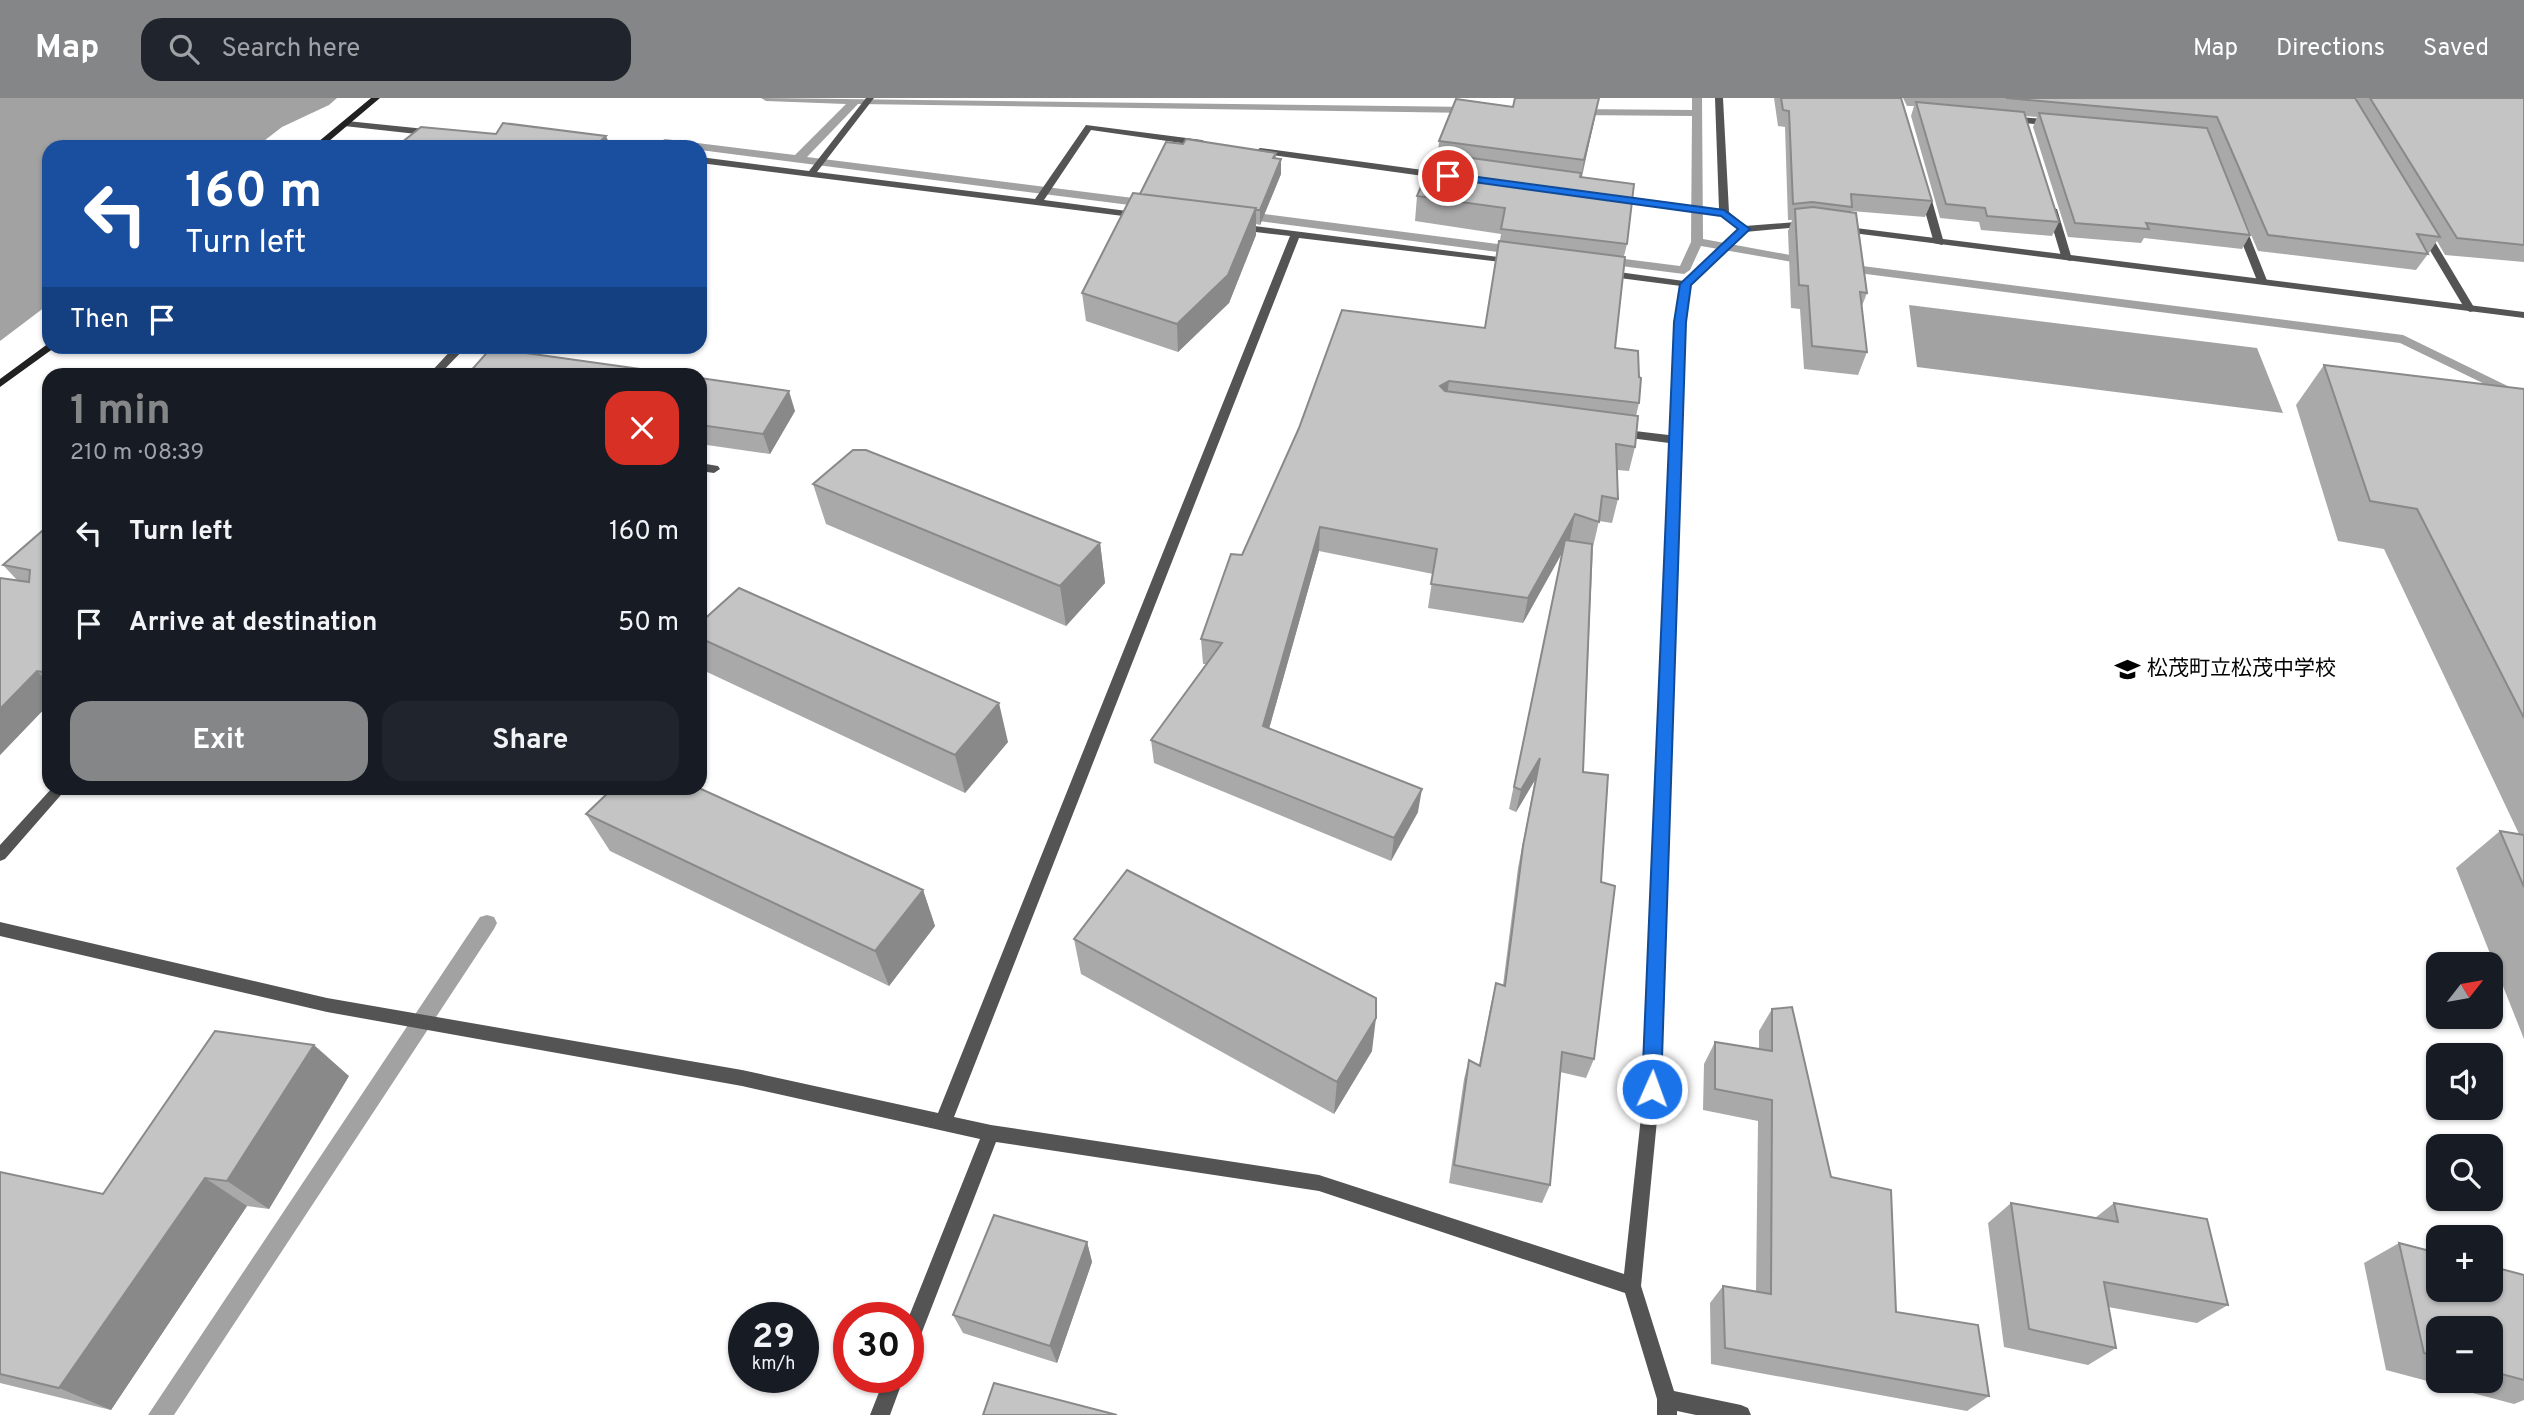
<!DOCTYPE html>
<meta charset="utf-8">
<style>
body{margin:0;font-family:Overpass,"Noto Sans JP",sans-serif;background:#20242c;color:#f1f3f6;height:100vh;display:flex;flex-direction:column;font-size:26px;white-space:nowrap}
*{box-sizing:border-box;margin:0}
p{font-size:23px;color:#9ea1a6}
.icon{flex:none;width:38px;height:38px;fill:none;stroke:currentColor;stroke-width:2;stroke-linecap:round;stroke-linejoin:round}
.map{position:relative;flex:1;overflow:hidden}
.sheet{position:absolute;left:42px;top:270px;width:665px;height:427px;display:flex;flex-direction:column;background:#171b24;border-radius:21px;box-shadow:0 2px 5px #0004}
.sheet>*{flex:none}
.banner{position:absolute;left:42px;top:42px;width:665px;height:214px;border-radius:21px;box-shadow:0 2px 5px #0004;background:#1a4fa0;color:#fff;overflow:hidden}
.needle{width:46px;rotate:59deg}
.buttons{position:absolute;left:2426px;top:854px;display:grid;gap:14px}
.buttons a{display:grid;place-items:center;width:77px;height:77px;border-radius:14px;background:#171b24;box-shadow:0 2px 5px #0004;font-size:35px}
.speed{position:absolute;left:728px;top:1204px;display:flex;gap:14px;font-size:35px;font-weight:700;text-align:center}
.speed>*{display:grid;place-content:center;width:91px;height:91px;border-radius:50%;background:#171b24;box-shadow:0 2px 5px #0004;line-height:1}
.speed small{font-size:18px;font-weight:400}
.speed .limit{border:10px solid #d22;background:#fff;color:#111}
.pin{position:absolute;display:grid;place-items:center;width:60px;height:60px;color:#fff;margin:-30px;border:4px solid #fff;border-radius:50%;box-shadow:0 2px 7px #0007}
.me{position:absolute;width:77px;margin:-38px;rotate:2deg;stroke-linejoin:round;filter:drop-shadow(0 0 5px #0008)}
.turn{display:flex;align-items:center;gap:24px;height:147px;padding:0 28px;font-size:32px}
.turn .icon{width:91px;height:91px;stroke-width:2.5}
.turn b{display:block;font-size:49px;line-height:60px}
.then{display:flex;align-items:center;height:66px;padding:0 28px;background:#0003;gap:14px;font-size:26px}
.round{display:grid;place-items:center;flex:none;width:74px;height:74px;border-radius:21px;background:#20242c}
.summary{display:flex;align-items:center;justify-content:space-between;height:119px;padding:0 28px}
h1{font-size:42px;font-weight:700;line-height:52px;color:#858687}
.cta{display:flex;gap:14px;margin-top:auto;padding:14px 28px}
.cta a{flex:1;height:80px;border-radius:21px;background:#858687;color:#fff;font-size:28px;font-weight:700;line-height:80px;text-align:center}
.cta a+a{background:#20242c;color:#f1f3f6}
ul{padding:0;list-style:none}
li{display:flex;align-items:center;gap:21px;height:91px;padding:0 28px}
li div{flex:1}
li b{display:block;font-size:26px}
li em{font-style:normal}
header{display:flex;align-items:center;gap:42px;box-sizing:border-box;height:98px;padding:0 35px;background:#858687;color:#fff}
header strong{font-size:33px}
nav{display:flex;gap:38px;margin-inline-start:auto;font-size:24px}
.search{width:490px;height:63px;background:#20242c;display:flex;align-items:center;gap:18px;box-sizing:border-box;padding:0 24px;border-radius:21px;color:#9ea1a6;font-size:26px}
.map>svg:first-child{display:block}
</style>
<header>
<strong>Map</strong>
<div class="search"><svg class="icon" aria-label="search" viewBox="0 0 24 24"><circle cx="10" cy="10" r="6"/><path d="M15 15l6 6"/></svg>Search here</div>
<nav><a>Map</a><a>Directions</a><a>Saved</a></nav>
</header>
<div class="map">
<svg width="2524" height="1317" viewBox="0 0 2524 1317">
<rect width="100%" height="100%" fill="#fff"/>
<path fill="#a2a2a2" d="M 0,0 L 337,0 L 329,7 L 282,29 L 256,49 L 49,49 L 49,206 L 0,243 Z
M 1909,207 L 2257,250 L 2283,315 L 1917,269 Z"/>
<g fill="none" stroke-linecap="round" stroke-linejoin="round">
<path fill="#a2a2a2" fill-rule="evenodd" d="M 761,0 L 1473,9 L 1478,12 L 1473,15 L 858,6 L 807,59 L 1157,103 L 1157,109 L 1153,110 L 700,52 L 700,49 L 678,49 L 659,44 L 665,41 L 795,57 L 846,6 L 766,3 Z
M 1692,0 L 1702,0 L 1703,141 L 1812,161 L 1818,165 L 1816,168 L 1701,148 L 1690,172 L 1684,176 L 1597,165 L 1597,159 L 1601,158 L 1680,168 L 1691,144 L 1692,18 L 1575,17 L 1570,14 L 1575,11 L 1692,12 Z
M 1240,113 L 1521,149 L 1527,153 L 1521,157 L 1236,120 L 1236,114 Z
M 1839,165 L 2403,237 L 2524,296 L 2524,305 L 2400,245 L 1835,172 L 1835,166 Z
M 487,817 L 494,819 L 497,825 L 494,831 L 174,1317 L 148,1317 L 480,819 Z"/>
<path fill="#545454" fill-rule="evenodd" d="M 1618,331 L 1677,338 L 1683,342 L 1677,346 L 1614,338 L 1614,332 Z
M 700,365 L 718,368 L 720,371 L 714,375 L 700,373 Z"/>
<path fill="#545454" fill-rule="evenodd" d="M 866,0 L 874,0 L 817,74 L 1035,101 L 1086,27 L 1202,42 L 1207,45 L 1202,48 L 1091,32 L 1044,102 L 1142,115 L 1142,119 L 1139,120 L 700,65 L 700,59 L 809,73 Z
M 1715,0 L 1723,0 L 1729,114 L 1750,131 L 1691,187 L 1685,224 L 1660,991 L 1641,1188 L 1674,1293 L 1741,1307 L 1748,1310 L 1751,1317 L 1696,1317 L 1677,1313 L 1677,1317 L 1657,1317 L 1657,1301 L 1625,1195 L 1319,1093 L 996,1044 L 915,1252 L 908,1254 L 908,1221 L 980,1041 L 742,988 L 327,914 L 0,838 L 0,824 L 327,900 L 742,972 L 938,1015 L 1290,138 L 1239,132 L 1234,129 L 1239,126 L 1514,161 L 1518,162 L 1518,166 L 1299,140 L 954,1019 L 991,1027 L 1319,1077 L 1624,1176 L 1644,991 L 1675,224 L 1681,188 L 1604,178 L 1599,175 L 1604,172 L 1684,183 L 1739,131 L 1721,117 L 1614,103 L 1609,100 L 1614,97 L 1719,111 Z
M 2008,18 L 2054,22 L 2058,25 L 2054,28 L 2005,23 L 2004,21 Z
M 347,23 L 435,32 L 439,35 L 435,38 L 344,28 L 343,26 Z
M 1260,50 L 1445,75 L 1450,78 L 1445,81 L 1257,55 L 1255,53 Z
M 1921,90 L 1929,92 L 1944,145 L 1942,147 L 1934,145 L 1919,92 Z
M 2049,109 L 2057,111 L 2072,161 L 2071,163 L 2062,161 L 2047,111 Z
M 2240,124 L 2245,127 L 2268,185 L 2267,187 L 2258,185 L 2235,127 Z
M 2421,132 L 2429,134 L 2475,211 L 2474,213 L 2470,214 L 2465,211 L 2419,134 Z
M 455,248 L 467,248 L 440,276 L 429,276 Z
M 52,690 L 67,690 L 5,761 L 0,763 L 0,747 Z
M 885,1279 L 904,1279 L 890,1317 L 870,1317 Z"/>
<path fill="#545454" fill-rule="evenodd" d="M 1809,123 L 1814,126 L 1812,128 L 1745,134 L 1740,131 L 1745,128 Z
M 1840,128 L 2524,214 L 2524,220 L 1837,133 L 1835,131 Z"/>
<path fill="#212121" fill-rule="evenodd" d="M 371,0 L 380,0 L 322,49 L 312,49 Z
M 49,245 L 49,248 L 55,248 L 54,250 L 0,289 L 0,281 Z"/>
</g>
<path fill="#a9a9a9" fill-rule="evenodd" d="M 1599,0 L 1582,79 L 1627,146 L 1624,158 L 1615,250 L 1639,305 L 1636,318 L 1635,349 L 1629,373 L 1617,372 L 1618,401 L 1612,425 L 1599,423 L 1593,449 L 1583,674 L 1601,784 L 1594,961 L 1586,980 L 1560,974 L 1550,1087 L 1542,1105 L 1449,1085 L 1464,981 L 1469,962 L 1479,967 L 1491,906 L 1496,885 L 1503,887 L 1518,770 L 1535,682 L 1516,714 L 1509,711 L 1562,454 L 1523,525 L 1428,510 L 1433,476 L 1319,453 L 1269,631 L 1418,714 L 1391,763 L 1154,665 L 1151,642 L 1207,566 L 1203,566 L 1201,541 L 1242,457 L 1485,230 L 1501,136 L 1415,123 L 1417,98 L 1438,56 L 1439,43 L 1513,9 Z
M 1774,0 L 1901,0 L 1932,103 L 1925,119 L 1851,113 L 1867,195 L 1862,208 L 1867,254 L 1858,277 L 1804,271 L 1800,211 L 1791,210 L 1788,133 L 1792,122 L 1788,122 L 1785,29 L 1778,28 Z
M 1903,0 L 2524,0 L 2524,164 L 2445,157 L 2437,143 L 2429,155 L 2427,155 L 2428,156 L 2416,172 L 2258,153 L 2223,71 L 2250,137 L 2242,151 L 2144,140 L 2141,145 L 2068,139 L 2033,29 L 2037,19 L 2025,18 L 2059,124 L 2052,138 L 1981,132 L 1979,124 L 1940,120 L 1911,18 L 1914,8 L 1907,8 Z
M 1276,55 L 1276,61 L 1281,61 L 1281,76 L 1260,127 L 1256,126 L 1256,137 L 1229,205 L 1178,254 L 1086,223 L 1082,195 L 1140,96 Z
M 2324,267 L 2524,291 L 2524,941 L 2456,770 L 2500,733 L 2519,736 L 2384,451 L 2338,443 L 2296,307 Z
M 700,280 L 795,313 L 770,356 L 700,346 Z
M 813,386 L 1100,445 L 1105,485 L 1066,528 L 826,426 Z
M 49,427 L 49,606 L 0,657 L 17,482 L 3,467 Z
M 700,525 L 1008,644 L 965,695 L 707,574 L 700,558 Z
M 586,716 L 923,792 L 935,828 L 889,888 L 610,753 Z
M 1074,841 L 1372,953 L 1334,1016 L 1081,876 Z
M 1772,911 L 1831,1079 L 1896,1214 L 1989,1298 L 1967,1313 L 1711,1266 L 1710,1205 L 1723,1188 L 1756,1194 L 1758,1023 L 1703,1012 L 1704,966 L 1715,944 L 1759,951 L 1759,933 Z
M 349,978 L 269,1111 L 247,1108 L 111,1312 L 0,1285 L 0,1074 L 103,1096 Z
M 2011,1105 L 2095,1120 L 2114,1105 L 2228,1207 L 2197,1225 L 2108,1209 L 2116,1250 L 2088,1267 L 2004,1249 L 1988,1125 Z
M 1087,1144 L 1092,1164 L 1057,1265 L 963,1235 L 953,1217 Z
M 2399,1145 L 2524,1177 L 2524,1302 L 2514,1306 L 2386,1272 L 2364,1165 ZM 2438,1230 L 2490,1230 L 2490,1283 L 2438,1283 Z"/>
<path fill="#898989" d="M 1599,0 L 1594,24 L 1579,89 L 1584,62 Z
M 606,38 L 611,49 L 594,49 Z
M 1281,61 L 1281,76 L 1260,127 L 1260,112 Z
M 1256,110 L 1256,137 L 1229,205 L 1178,254 L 1177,226 Z
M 1449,283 L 1446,307 L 1440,288 Z
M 789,293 L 795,313 L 770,356 L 763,336 Z
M 1575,416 L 1570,441 L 1523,525 L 1528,500 Z
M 1320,429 L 1319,453 L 1263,652 L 1263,628 Z
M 1100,445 L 1105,485 L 1066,528 L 1060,488 Z
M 37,573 L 49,585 L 49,606 L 0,657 L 0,611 Z
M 999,605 L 1008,644 L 965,695 L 955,657 Z
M 1540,660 L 1535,682 L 1516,714 L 1521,692 Z
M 1422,691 L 1418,714 L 1391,763 L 1394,740 Z
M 923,792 L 935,828 L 889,888 L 875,853 Z
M 1376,920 L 1372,953 L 1334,1016 L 1337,984 Z
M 314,947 L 349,978 L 269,1111 L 227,1083 Z
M 205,1080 L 247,1108 L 111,1312 L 59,1290 Z
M 1087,1144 L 1092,1164 L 1057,1265 L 1050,1248 Z"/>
<path fill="#c4c4c4" stroke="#898989" stroke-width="2" d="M 1515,0 L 1599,0 L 1584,62 L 1439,43 L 1456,1 L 1513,9 Z
M 1781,0 L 1901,0 L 1932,103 L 1851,96 L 1852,109 L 1812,104 L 1793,106 L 1789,13 L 1783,12 Z
M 2006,0 L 2355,0 L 2440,139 L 2417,136 L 2428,156 L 2268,137 L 2217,19 Z
M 2370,0 L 2524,0 L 2524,147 L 2457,140 Z
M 1916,4 L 2024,14 L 2059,124 L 1987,118 L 1985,110 L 1946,106 Z
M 2039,15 L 2207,30 L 2250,137 L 2146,125 L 2149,131 L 2075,125 Z
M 503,25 L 606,38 L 594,49 L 396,49 L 421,29 L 496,36 Z
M 1186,41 L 1276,55 L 1273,60 L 1281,61 L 1260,112 L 1255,112 L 1256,110 L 1140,96 L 1166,44 L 1183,46 Z
M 1435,55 L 1581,75 L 1580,79 L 1634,86 L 1627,146 L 1501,131 L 1505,110 L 1417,98 Z
M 1133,95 L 1256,110 L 1228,177 L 1177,226 L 1082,195 Z
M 1813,109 L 1856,115 L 1867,195 L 1860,194 L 1867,254 L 1812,248 L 1808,188 L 1799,187 L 1795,111 Z
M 1499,143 L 1625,159 L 1615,250 L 1638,253 L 1639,279 L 1641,280 L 1639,305 L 1449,283 L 1440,288 L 1445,293 L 1638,318 L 1635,349 L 1616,346 L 1618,401 L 1602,398 L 1599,424 L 1575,416 L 1528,500 L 1431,486 L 1437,451 L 1320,429 L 1263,628 L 1422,691 L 1394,740 L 1151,642 L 1222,545 L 1201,541 L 1231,456 L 1242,457 L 1299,330 L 1342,212 L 1485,230 Z
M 491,250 L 676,276 L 468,276 Z
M 2324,267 L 2524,291 L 2524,620 L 2417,411 L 2370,403 Z
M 700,280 L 789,293 L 763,336 L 700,327 Z
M 853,352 L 866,352 L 1100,445 L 1060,488 L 813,386 Z
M 49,427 L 49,575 L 37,573 L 0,611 L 0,480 L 29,484 L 30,472 L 3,467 Z
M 1565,442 L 1592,446 L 1583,674 L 1608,677 L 1601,784 L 1615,788 L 1594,961 L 1562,954 L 1550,1087 L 1454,1067 L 1469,962 L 1480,968 L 1496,885 L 1505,888 L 1523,748 L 1540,660 L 1521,692 L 1514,689 Z
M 739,490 L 999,605 L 955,657 L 700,540 L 700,525 Z
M 613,690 L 699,690 L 923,792 L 875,853 L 586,716 Z
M 2500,733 L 2524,737 L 2524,789 Z
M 1127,772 L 1376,900 L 1376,920 L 1337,984 L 1074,841 Z
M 1792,909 L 1831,1079 L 1891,1092 L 1896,1214 L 1978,1227 L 1989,1298 L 1725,1250 L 1723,1188 L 1771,1196 L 1772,1002 L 1715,991 L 1715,944 L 1772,953 L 1772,911 Z
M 215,933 L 314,947 L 227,1083 L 205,1080 L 59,1290 L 0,1276 L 0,1074 L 103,1096 Z
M 2011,1105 L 2118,1124 L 2114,1105 L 2207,1121 L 2228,1207 L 2104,1184 L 2116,1250 L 2029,1231 Z
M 994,1117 L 1087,1144 L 1050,1248 L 953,1217 Z
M 2399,1145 L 2438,1155 L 2438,1192 L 2490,1192 L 2490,1168 L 2524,1177 L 2524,1282 L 2490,1273 L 2490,1230 L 2438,1230 L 2438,1259 L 2424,1255 Z
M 994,1285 L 1117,1317 L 983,1317 Z"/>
<path fill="#1a73e8" stroke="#114b97" stroke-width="2" d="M 1448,75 L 1724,112 L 1750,131 L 1691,187 L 1686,224 L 1661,991 L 1658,997 L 1652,1000 L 1645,997 L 1642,991 L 1674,224 L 1680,186 L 1738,131 L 1721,118 L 1444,80 L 1444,76 Z"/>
<defs>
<symbol id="school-bare" viewBox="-9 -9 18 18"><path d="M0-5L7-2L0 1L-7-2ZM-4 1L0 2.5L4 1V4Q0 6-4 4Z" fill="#000" stroke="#fff" stroke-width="2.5" paint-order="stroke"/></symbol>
</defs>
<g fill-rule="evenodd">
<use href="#school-bare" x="2110" y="554" width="35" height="35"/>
</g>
<g text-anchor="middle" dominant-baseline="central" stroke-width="5" stroke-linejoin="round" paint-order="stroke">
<g font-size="21" fill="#000" stroke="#fff" text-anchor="start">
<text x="2147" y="571">松茂町立松茂中学校</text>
</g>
</g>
</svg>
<div class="buttons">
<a><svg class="needle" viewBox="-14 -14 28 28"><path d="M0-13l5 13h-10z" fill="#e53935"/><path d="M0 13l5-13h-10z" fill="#9ea1a6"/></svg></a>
<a><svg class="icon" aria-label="sound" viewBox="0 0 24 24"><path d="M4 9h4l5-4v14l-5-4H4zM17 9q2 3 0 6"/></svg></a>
<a><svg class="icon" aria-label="search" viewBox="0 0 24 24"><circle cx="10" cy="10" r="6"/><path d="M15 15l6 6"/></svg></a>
<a>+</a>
<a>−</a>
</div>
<div class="speed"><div>29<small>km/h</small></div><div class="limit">30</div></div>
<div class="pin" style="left:1448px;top:78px;background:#d93025"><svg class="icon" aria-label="arrive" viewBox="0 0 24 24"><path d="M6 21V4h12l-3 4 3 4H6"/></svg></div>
<svg class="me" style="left:1652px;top:991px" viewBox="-20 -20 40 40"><circle r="17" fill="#1a73e8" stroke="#fff" stroke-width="3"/><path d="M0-11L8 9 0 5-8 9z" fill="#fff"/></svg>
<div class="banner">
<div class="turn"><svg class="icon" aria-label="left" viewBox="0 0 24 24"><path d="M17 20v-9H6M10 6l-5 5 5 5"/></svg><div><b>160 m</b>Turn left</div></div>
<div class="then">Then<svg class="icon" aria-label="arrive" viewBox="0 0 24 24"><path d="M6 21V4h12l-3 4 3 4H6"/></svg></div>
</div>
<section class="sheet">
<div class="summary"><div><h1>1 min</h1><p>210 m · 08:39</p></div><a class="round" style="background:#d93025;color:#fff"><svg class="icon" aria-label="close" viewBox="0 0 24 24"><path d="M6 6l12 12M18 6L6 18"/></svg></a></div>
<ul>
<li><svg class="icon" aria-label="left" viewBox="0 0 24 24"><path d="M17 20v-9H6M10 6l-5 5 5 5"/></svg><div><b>Turn left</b></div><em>160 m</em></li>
<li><svg class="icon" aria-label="arrive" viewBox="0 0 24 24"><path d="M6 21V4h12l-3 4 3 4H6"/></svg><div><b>Arrive at destination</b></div><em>50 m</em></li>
</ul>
<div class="cta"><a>Exit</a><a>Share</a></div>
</section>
</div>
